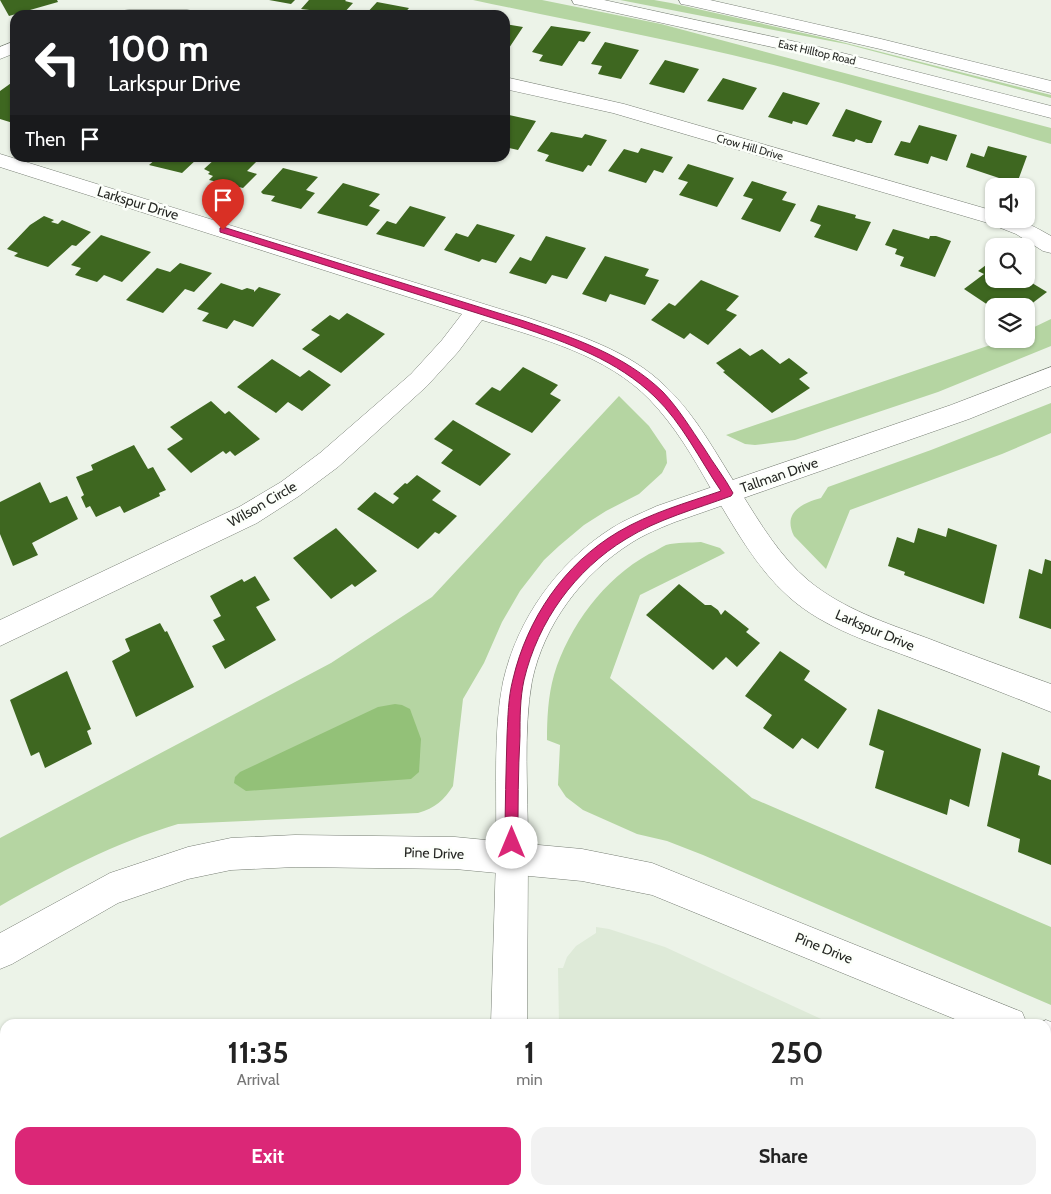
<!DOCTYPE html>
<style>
body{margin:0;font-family:Cabin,sans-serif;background:#f2f2f2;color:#222;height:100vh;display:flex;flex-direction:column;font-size:19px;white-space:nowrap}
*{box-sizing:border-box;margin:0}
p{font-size:16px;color:#767676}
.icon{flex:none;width:28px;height:28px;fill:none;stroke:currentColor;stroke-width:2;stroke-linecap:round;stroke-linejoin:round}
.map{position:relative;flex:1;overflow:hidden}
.details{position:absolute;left:0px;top:1019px;width:1051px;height:176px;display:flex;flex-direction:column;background:#fff;border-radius:15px 15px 0 0;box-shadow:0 1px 4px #0004}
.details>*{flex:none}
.hud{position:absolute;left:10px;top:10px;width:500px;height:152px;border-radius:15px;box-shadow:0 1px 4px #0004;background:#202124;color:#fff;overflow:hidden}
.fabs{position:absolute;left:985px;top:178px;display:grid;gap:10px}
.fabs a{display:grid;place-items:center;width:50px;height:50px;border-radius:10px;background:#fff;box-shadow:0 1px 4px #0004;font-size:25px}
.pin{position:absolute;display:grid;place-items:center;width:42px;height:42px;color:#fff;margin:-51px -21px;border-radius:50% 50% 50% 0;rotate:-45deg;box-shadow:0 0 5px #0007}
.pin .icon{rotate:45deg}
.me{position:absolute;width:55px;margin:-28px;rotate:0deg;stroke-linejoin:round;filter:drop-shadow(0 0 4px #0008)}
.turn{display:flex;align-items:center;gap:18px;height:105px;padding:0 15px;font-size:22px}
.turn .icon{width:65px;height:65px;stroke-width:2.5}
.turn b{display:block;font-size:35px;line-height:42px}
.then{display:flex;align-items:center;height:48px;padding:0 15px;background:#0003;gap:10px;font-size:19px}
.eta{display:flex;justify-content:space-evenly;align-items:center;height:85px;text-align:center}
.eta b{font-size:30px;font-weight:700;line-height:35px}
.button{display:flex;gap:10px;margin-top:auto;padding:10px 15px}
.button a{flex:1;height:58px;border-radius:15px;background:#db2777;color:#fff;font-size:20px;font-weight:700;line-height:58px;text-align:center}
.button a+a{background:#f2f2f2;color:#222}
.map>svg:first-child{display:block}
</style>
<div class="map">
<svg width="1051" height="1194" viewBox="0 0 1051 1194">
<rect width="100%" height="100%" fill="#ecf3e8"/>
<path fill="#deead8" d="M 596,927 L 609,929 L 665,947 L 832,1024 L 559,1024 L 558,968 L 563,968 L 567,957 L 576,946 L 596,933 Z
M 1046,1122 L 1051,1124 L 1051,1194 L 560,1194 L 560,1190 L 1046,1190 Z"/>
<path fill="#b5d5a2" d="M 473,0 L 542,0 L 661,24 L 1051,128 L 1051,144 C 963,118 874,91 785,68 C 682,42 577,22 473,0 Z
M 620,0 L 654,0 L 671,3 L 834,40 L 1051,95 L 1051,98 L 846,44 Z
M 1051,319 L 1051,346 L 938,392 L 795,440 L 755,445 L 745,444 L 726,435 L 1008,339 L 1026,339 L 1026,331 Z
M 619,396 L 649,426 L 666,451 L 667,463 L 662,473 L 639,494 L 606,511 L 584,525 L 559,546 L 544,560 L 520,591 L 502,622 L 484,663 L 463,699 L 453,786 C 444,800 435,808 418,813 L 178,824 C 114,843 58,873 0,906 L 0,838 L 331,663 L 432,597 Z
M 1051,403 L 1051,433 L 1002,454 L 850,510 L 826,569 L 794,536 C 782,512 803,503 821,498 L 828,487 L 931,450 Z
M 701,542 L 720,548 L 725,553 L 640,595 L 610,678 L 752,798 L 1051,927 L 1051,1005 L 703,855 L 667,841 L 637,834 L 583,810 L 566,797 L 558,785 L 560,745 L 547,740 C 547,719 548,696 554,675 C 569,626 604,579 649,554 C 655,552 661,547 666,545 C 677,542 690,543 701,542 Z"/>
<path fill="#93c178" d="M 395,704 L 402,705 L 410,709 L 421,739 L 419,772 L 411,779 L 246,791 L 234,783 L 235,777 L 240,772 L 378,707 Z"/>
<path fill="#3e6720" d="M 0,0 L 57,0 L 58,2 L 9,16 Z
M 269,0 L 295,0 L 291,4 Z
M 309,0 L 346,0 L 345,1 L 353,3 L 343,14 L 301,9 Z
M 377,2 L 409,8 L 403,15 L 365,15 Z
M 505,24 L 523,27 L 507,51 L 505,50 Z
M 551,26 L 591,32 L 584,42 L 579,41 L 562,66 L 539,61 L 543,55 L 532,52 Z
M 605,42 L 639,50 L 621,79 L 598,74 L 602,66 L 591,64 Z
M 665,60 L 699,69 L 684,93 L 649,84 Z
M 723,78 L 757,88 L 743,110 L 707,101 Z
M 14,81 L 15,121 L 13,123 L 0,119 L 0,91 Z
M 783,92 L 820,103 L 807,125 L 793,121 L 792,124 L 768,117 Z
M 846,109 L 882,121 L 872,143 L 867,143 L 856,139 L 854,142 L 832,136 Z
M 505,114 L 536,121 L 518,150 L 505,147 Z
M 919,125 L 957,135 L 947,161 L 931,156 L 928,164 L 894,155 L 901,141 L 910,143 Z
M 551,132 L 582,138 L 585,134 L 607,140 L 591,166 L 588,165 L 583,172 L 545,161 L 549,155 L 537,151 Z
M 988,146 L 1027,156 L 1016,186 L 996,185 L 999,178 L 966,167 L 971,153 L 984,157 Z
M 641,148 L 673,157 L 663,173 L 654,170 L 646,183 L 608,171 L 624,149 L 638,153 Z
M 157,158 L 198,158 L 182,173 L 149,165 Z
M 216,158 L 259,159 L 247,171 L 257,174 L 243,188 L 209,180 L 213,176 L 208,174 L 210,172 L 204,169 Z
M 688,164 L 734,178 L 717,207 L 679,195 L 688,182 L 678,179 Z
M 283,168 L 318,177 L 306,190 L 315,193 L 301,209 L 271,201 L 275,196 L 263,194 L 261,192 Z
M 752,181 L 787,192 L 782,200 L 796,204 L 780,232 L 741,219 L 753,199 L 743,196 Z
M 343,183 L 380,194 L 369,206 L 380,210 L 367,226 L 317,213 Z
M 818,205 L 856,215 L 855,218 L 871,222 L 857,251 L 814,237 L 821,225 L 810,221 Z
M 410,206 L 446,217 L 424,247 L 376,234 L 387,221 L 396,224 Z
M 44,216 L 54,220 L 51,222 L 58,224 L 62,220 L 91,232 L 76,246 L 72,245 L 48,267 L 14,256 L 18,253 L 7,249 L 30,225 Z
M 477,224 L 515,235 L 496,263 L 482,259 L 479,262 L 444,250 L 456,233 L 468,237 Z
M 893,229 L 929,239 L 930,236 L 936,236 L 951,241 L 935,277 L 900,266 L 904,257 L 895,254 L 897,249 L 885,245 Z
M 101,235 L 151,252 L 122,282 L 104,275 L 97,282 L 75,275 L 81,268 L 71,265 Z
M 546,236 L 586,248 L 567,279 L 552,275 L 546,284 L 509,273 L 520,257 L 531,261 Z
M 605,256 L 649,269 L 645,276 L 659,280 L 645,305 L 610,294 L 606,302 L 582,294 Z
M 994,259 L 994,279 L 1026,279 L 1026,276 L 1030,278 L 1023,283 L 1028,287 L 1032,283 L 1047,292 L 1026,308 L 994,306 L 994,309 L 964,289 L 984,274 L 978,271 Z
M 180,263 L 212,273 L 194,292 L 185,289 L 163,313 L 126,300 L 157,268 L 170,272 Z
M 701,280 L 739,296 L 726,310 L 737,315 L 708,345 L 690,333 L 684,339 L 651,320 L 669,303 L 675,306 Z
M 221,283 L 242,290 L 247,288 L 254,290 L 254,292 L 259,287 L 281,294 L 253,327 L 234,320 L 227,329 L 202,321 L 209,313 L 197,309 Z
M 347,313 L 385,334 L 341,373 L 302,349 L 320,335 L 311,330 L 330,315 L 339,320 Z
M 740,348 L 750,356 L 762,349 L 780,364 L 789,358 L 808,373 L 799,379 L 810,388 L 772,413 L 723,372 L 725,371 L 716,363 Z
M 272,359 L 300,377 L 309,370 L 331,385 L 302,411 L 288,402 L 276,413 L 237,387 Z
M 523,367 L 558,385 L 550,394 L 561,400 L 532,433 L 475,404 L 492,387 L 500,391 Z
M 211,401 L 225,414 L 229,411 L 260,439 L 235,456 L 230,451 L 226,454 L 223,451 L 191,473 L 167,449 L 183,439 L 170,427 Z
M 453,420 L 511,454 L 480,486 L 441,463 L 453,450 L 434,439 Z
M 134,445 L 148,469 L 153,467 L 166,490 L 159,493 L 160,496 L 124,513 L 120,506 L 96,517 L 90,506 L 86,508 L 81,497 L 84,495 L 76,477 L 93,470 L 91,465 Z
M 417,475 L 441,491 L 432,500 L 457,516 L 439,534 L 435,532 L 418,549 L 357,509 L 375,492 L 393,504 L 399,498 L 393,494 L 405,483 L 407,484 Z
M 40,482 L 50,503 L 67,496 L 78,519 L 32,543 L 38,555 L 13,566 L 0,534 L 0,502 Z
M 336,528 L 377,571 L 355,587 L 352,584 L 331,599 L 293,558 Z
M 918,528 L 946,537 L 948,528 L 997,545 L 984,604 L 904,575 L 905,572 L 888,566 L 897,537 L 914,543 Z
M 1045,559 L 1051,561 L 1051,629 L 1019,618 L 1029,569 L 1042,574 Z
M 255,576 L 270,600 L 256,607 L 276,640 L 225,669 L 212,646 L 225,640 L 213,620 L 221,616 L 210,596 L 242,579 L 244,582 Z
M 679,584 L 705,605 L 711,605 L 718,610 L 721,615 L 725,610 L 749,629 L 746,632 L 760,643 L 737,667 L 726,657 L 713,670 L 646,615 Z
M 160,623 L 165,632 L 167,631 L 194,687 L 136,717 L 112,661 L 130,651 L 125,639 Z
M 780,651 L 810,671 L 804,680 L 847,709 L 818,749 L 802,738 L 793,749 L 763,728 L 772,715 L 745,696 Z
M 67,671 L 91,729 L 87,731 L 92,744 L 45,768 L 39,752 L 31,756 L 10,700 Z
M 878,709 L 981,749 L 969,807 L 950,799 L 947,815 L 875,788 L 884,751 L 869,745 Z
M 1002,752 L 1040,766 L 1038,775 L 1051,780 L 1051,865 L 1018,852 L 1020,839 L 987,826 Z
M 778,1190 L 1006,1190 L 1014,1194 L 777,1194 Z"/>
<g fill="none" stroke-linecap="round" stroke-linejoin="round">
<defs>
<path id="minor" d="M 129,10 L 187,10 L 193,11 L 196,15 L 120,15 L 123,11 Z
M 15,41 L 15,53 L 0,59 L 0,47 Z
M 505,77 L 624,104 L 994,211 L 994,219 C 1021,219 1028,223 1051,236 L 1051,253 L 1043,251 L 1016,234 L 988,223 L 613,113 L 505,89 Z
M 0,154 L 529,318 C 577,335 629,350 666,387 C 697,416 717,456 740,491 C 760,523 780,557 809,581 C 843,609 886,623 927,638 C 968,654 1010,669 1051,684 L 1051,712 C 1006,694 962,677 917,660 C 873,643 825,629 789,597 C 756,568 733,525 710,487 C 693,457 675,426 650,400 C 607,355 540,338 482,320 L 458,352 L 427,386 L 338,467 L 299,496 L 257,523 L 0,646 L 0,620 L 239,507 L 281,482 L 320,453 L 411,374 L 442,340 L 462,314 L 0,167 Z
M 512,842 L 523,847 L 528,858 L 527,1024 L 491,1024 L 496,858 L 501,847 Z
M 485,1190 L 523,1190 L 523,1194 L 485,1194 Z"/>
<path id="tertiary" d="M 1051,367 L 1051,386 L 969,419 L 675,522 C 660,528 645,534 631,543 C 582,574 544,624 532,681 C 523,729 528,794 528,844 L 582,849 L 652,863 L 1022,1012 L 1027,1024 L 967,1024 L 652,895 L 582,881 L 455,869 L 295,867 L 231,870 L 188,879 L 118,903 L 12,964 L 0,969 L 0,933 L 110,873 L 188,847 L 231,838 L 295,835 L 455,837 L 496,841 C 497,791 493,730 503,682 C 517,619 558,562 612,528 C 626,519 642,513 657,506 L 951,405 Z
M 1046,1020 L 1051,1022 L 1051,1058 L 1046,1056 L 1046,1024 L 1038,1024 Z"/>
<path id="secondary" d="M 572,0 L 604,0 L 815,46 L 1051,106 L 1051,118 L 813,56 L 580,5 L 574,4 Z
M 679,0 L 710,0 L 881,39 L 1051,81 L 1051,93 L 880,49 L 687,5 L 681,4 Z"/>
</defs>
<use href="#minor" stroke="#787f75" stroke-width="1"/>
<use href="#tertiary" stroke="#787f75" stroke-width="1"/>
<use href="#secondary" stroke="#787f75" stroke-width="1"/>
<use href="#minor" fill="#fff" fill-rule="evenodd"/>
<use href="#tertiary" fill="#fff" fill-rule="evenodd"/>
<use href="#secondary" fill="#fff" fill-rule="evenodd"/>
</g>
<path fill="#db2777" stroke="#8e194d" d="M 223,227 L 524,321 C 574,338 625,355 663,392 C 679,409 691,429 704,448 C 713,463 725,478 733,493 L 731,496 C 696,509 658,519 626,539 C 575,570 538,621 524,680 C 520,698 520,718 520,736 C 518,772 518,807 518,843 L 517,847 L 512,849 L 507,847 L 505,843 C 505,807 506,772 507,736 C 508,717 508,698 513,679 C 527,619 564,564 618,532 C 650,513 686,503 721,491 C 700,460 682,423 655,397 C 617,360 568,343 518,326 L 220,232 L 220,228 Z"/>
<g text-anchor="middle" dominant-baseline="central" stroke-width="5" stroke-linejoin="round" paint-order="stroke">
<g font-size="11" fill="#262824" stroke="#fcfffa">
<text transform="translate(817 52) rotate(13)">East Hilltop Road</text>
<text transform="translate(750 147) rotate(16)">Crow Hill Drive</text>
</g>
<g font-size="14" fill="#262824" stroke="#fcfffa">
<text transform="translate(138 203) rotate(17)">Larkspur Drive</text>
<text transform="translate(779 475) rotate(-19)">Tallman Drive</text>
<text transform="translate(262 504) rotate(-30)">Wilson Circle</text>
<text transform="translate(875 630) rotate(23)">Larkspur Drive</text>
<text transform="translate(434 853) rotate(2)">Pine Drive</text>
<text transform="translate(824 948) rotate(22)">Pine Drive</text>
</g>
</g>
</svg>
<div class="fabs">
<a><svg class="icon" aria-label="sound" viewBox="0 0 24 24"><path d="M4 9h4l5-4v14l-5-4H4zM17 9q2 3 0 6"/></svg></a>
<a><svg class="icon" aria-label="search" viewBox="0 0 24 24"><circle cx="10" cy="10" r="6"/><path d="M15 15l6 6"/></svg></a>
<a><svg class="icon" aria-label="layers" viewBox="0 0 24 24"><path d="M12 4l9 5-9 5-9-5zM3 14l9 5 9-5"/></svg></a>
</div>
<div class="pin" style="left:223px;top:230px;background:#d93025"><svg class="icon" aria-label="arrive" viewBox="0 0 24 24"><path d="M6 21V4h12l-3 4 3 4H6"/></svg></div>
<svg class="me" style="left:512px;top:843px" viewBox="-20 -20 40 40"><circle r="19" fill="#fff"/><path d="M0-13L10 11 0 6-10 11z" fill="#db2777"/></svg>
<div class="hud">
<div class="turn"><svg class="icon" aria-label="left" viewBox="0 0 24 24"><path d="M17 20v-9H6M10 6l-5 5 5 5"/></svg><div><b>100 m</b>Larkspur Drive</div></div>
<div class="then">Then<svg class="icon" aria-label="arrive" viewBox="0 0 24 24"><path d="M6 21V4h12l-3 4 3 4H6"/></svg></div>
</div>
<section class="details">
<div class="eta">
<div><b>11:35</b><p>Arrival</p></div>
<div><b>1</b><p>min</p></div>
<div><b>250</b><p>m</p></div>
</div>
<div class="button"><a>Exit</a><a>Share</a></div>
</section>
</div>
